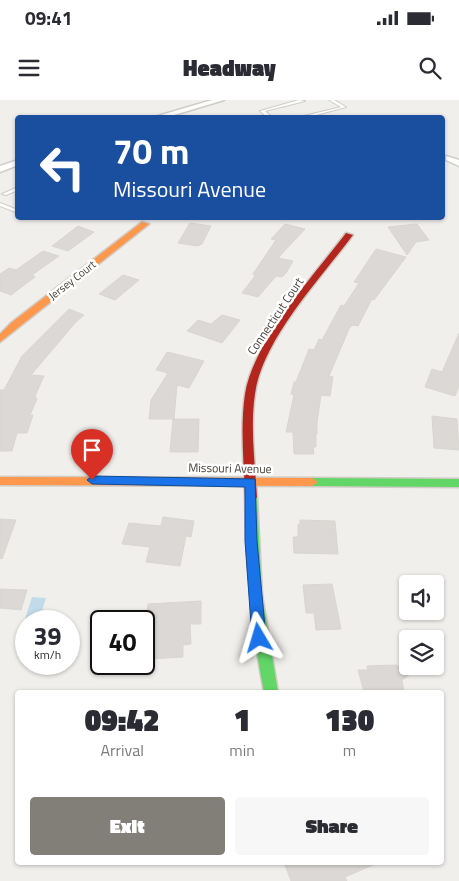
<!DOCTYPE html>
<style>
body{margin:0;font-family:"Titillium Web",sans-serif;background:#f7f7f7;color:#2b2b33;height:100vh;display:flex;flex-direction:column;font-size:19px;white-space:nowrap}
*{box-sizing:border-box;margin:0}
p{font-size:16px;color:#7c7c81}
.icon{flex:none;width:28px;height:28px;fill:none;stroke:currentColor;stroke-width:2;stroke-linecap:round;stroke-linejoin:round}
.map{position:relative;flex:1;overflow:hidden}
.drawer{position:absolute;left:15px;top:590px;width:429px;height:175px;display:flex;flex-direction:column;background:#fff;border-radius:5px;box-shadow:0 1px 4px #0004}
.drawer>*{flex:none}
.top-card{position:absolute;left:15px;top:15px;width:430px;height:105px;border-radius:5px;box-shadow:0 1px 4px #0004;background:#1a4fa0;color:#fff;overflow:hidden}
.controls{position:absolute;left:399px;top:475px;display:grid;gap:10px}
.controls a{display:grid;place-items:center;width:45px;height:45px;border-radius:5px;background:#fff;box-shadow:0 1px 4px #0004;font-size:25px}
.speed{position:absolute;left:15px;top:510px;display:flex;gap:10px;font-size:25px;font-weight:700;text-align:center}
.speed>*{display:grid;place-content:center;width:65px;height:65px;border-radius:50%;background:#fff;box-shadow:0 1px 4px #0004;line-height:1}
.speed small{font-size:12px;font-weight:400}
.speed .limit{border:2px solid #111;border-radius:8px;background:#fff;color:#111}
.pin{position:absolute;display:grid;place-items:center;width:42px;height:42px;color:#fff;margin:-51px -21px;border-radius:50% 50% 50% 0;rotate:-45deg;box-shadow:0 0 5px #0007}
.pin .icon{rotate:45deg}
.me{position:absolute;width:55px;margin:-28px;rotate:353deg;stroke-linejoin:round;filter:drop-shadow(0 0 4px #0008)}
.turn{display:flex;align-items:center;gap:18px;height:105px;padding:0 15px;font-size:22px}
.turn .icon{width:65px;height:65px;stroke-width:2.5}
.turn b{display:block;font-size:35px;line-height:42px}
.eta{display:flex;justify-content:space-evenly;align-items:center;height:85px;text-align:center}
.eta b{font-size:30px;font-weight:800;line-height:35px}
.button{display:flex;gap:10px;margin-top:auto;padding:10px 15px}
.button a{flex:1;height:58px;border-radius:5px;background:#827e78;color:#fff;font-size:20px;font-weight:800;line-height:58px;text-align:center}
.button a+a{background:#f7f7f7;color:#2b2b33}
.status{display:flex;justify-content:space-between;align-items:center;height:35px;padding:0 25px;background:#fff;direction:ltr}
.status svg{height:14px;fill:currentColor}
header{display:flex;justify-content:space-between;align-items:center;height:65px;padding:0 15px;background:#fff;font-size:22px;font-weight:800}
.map>svg:first-child{display:block}
</style>
<div class="status"><b>09:41</b><svg viewBox="0 0 49 12"><path d="M0 12V9h3v3zM5 12V6h3v6zM10 12V3h3v9zM15 12V0h3v12zM26 1h20v11H26zM47 4h2v5h-2z"/></svg></div>
<header><svg class="icon" aria-label="menu" viewBox="0 0 24 24"><path d="M4 6h16M4 12h16M4 18h16"/></svg>Headway<svg class="icon" aria-label="search" viewBox="0 0 24 24"><circle cx="10" cy="10" r="6"/><path d="M15 15l6 6"/></svg></header>
<div class="map">
<svg width="459" height="781" viewBox="0 0 459 781">
<rect width="100%" height="100%" fill="#f1efec"/>
<path fill="#c2dbea" d="M 32,497 L 46,498 L 39,521 L 26,521 L 26,526 L 23,525 Z"/>
<path fill="#dbd8d5" stroke="#d9d6d2" d="M 190,123 L 211,126 L 202,144 L 197,146 L 178,143 Z
M 285,124 L 305,129 L 278,158 L 293,161 L 286,173 L 282,177 L 276,176 L 258,197 L 242,193 L 255,176 L 253,174 L 276,140 L 271,139 Z
M 417,124 L 429,140 L 416,142 L 407,155 L 388,127 Z
M 78,126 L 94,132 L 68,151 L 52,146 Z
M 376,149 L 406,157 L 374,200 L 372,199 L 358,226 L 352,225 L 349,229 L 329,276 L 333,277 L 330,296 L 321,295 L 317,323 L 317,334 L 316,334 L 316,347 L 313,347 L 314,354 L 294,354 L 293,332 L 286,332 L 294,295 L 291,294 L 294,282 L 296,282 L 309,249 L 314,250 L 319,239 L 322,240 L 341,205 L 344,206 L 359,183 L 354,182 Z
M 43,151 L 59,156 L 32,175 L 35,177 L 11,195 L 0,191 L 0,174 L 9,168 L 16,170 Z
M 123,175 L 139,180 L 115,200 L 99,194 Z
M 69,209 L 84,215 L 75,223 L 31,275 L 44,276 L 35,296 L 37,299 L 30,315 L 33,315 L 27,333 L 17,333 L 12,351 L 0,351 L 0,290 L 4,290 L 22,256 Z
M 222,215 L 240,220 L 222,243 L 187,231 L 198,220 L 211,224 Z
M 459,233 L 459,286 L 455,296 L 425,287 L 432,269 L 442,272 Z
M 167,252 L 204,261 L 189,288 L 177,285 L 174,319 L 149,319 L 151,300 L 168,273 L 156,270 Z
M 432,316 L 457,319 L 459,350 L 434,348 Z
M 173,319 L 199,319 L 198,352 L 170,352 Z
M 163,417 L 194,421 L 191,437 L 186,436 L 180,466 L 146,462 L 150,447 L 122,444 L 129,423 L 161,426 Z
M 0,419 L 16,420 L 2,459 L 0,458 Z
M 300,420 L 335,421 L 338,454 L 294,453 L 293,437 L 298,437 L 298,424 L 300,425 Z
M 332,484 L 341,529 L 316,530 L 314,513 L 306,513 L 303,485 Z
M 0,489 L 27,490 L 21,510 L 0,508 Z
M 201,501 L 201,524 L 190,524 L 191,544 L 183,545 L 183,557 L 149,559 L 147,528 L 144,528 L 144,513 L 147,513 L 148,504 Z
M 396,565 L 410,574 L 402,580 L 404,592 L 364,592 L 358,570 L 368,570 L 367,566 Z
M 284,762 L 380,762 L 345,777 L 347,781 L 291,781 Z"/>
<g fill="none" stroke-linecap="round" stroke-linejoin="round">
<defs>
<path id="lane" d="M 299,0 L 305,1 L 265,11 L 273,18 L 268,18 L 260,11 Z
M 329,0 L 334,0 L 346,7 L 305,18 L 296,18 L 341,7 Z
M 18,87 L 18,90 L 6,95 L 2,94 Z
M 0,103 L 18,110 L 18,113 L 0,106 Z"/>
<path id="street" d="M 212,0 L 224,0 L 164,18 L 151,18 Z
M 446,56 L 459,60 L 459,66 L 446,60 Z
M 18,60 L 18,65 L 0,72 L 0,66 Z"/>
<path id="fast" d="M 312,378 L 459,379 L 459,387 L 312,386 L 306,382 Z
M 251,393 L 255,394 L 257,397 L 262,495 L 278,592 L 264,592 C 251,527 246,463 245,397 L 247,394 Z"/>
<path id="slow" d="M 142,122 L 149,124 L 0,242 L 0,234 L 11,223 Z
M 0,377 L 312,378 L 318,382 L 312,386 L 0,385 Z"/>
<path id="jam" d="M 346,133 L 353,135 C 321,178 262,240 255,294 C 250,327 255,363 257,397 L 255,400 L 247,400 L 245,397 C 244,363 240,327 245,294 C 253,242 314,175 346,133 Z"/>
</defs>
<use href="#lane" stroke="#cfcdca" stroke-width="2"/>
<use href="#street" stroke="#cfcdca" stroke-width="3"/>
<use href="#fast" stroke="#d0ccc4" stroke-width="3"/>
<use href="#slow" stroke="#d0ccc4" stroke-width="3"/>
<use href="#jam" stroke="#d0ccc4" stroke-width="3"/>
<use href="#lane" fill="#fdfdfc" fill-rule="evenodd"/>
<use href="#street" fill="#fdfdfc" fill-rule="evenodd"/>
<use href="#fast" fill="#63d668" fill-rule="evenodd"/>
<use href="#slow" fill="#ff974d" fill-rule="evenodd"/>
<use href="#jam" fill="#b3261e" fill-rule="evenodd"/>
</g>
<path fill="#1a73e8" stroke="#114b97" d="M 92,376 L 255,379 L 257,441 L 266,538 L 264,542 L 259,544 L 254,542 L 252,538 L 245,441 L 245,387 L 92,384 L 87,380 Z"/>
<g text-anchor="middle" dominant-baseline="central" stroke-width="5" stroke-linejoin="round" paint-order="stroke">
<g font-size="11" fill="#474139" stroke="#fff">
<text transform="translate(72 180) rotate(-38)">Jersey Court</text>
</g>
<g font-size="12" fill="#474139" stroke="#fff">
<text transform="translate(275 216) rotate(-56)">Connecticut Court</text>
<text transform="translate(230 368) rotate(1)">Missouri Avenue</text>
</g>
</g>
</svg>
<div class="controls">
<a><svg class="icon" aria-label="sound" viewBox="0 0 24 24"><path d="M4 9h4l5-4v14l-5-4H4zM17 9q2 3 0 6"/></svg></a>
<a><svg class="icon" aria-label="layers" viewBox="0 0 24 24"><path d="M12 4l9 5-9 5-9-5zM3 14l9 5 9-5"/></svg></a>
</div>
<div class="speed"><div>39<small>km/h</small></div><div class="limit">40</div></div>
<div class="pin" style="left:92px;top:380px;background:#d93025"><svg class="icon" aria-label="arrive" viewBox="0 0 24 24"><path d="M6 21V4h12l-3 4 3 4H6"/></svg></div>
<svg class="me" style="left:259px;top:538px" viewBox="-20 -20 40 40"><path d="M0-17L14 15 0 8-14 15z" fill="#1a73e8" stroke="#fff" stroke-width="4"/></svg>
<div class="top-card">
<div class="turn"><svg class="icon" aria-label="left" viewBox="0 0 24 24"><path d="M17 20v-9H6M10 6l-5 5 5 5"/></svg><div><b>70 m</b>Missouri Avenue</div></div>
</div>
<section class="drawer">
<div class="eta">
<div><b>09:42</b><p>Arrival</p></div>
<div><b>1</b><p>min</p></div>
<div><b>130</b><p>m</p></div>
</div>
<div class="button"><a>Exit</a><a>Share</a></div>
</section>
</div>
